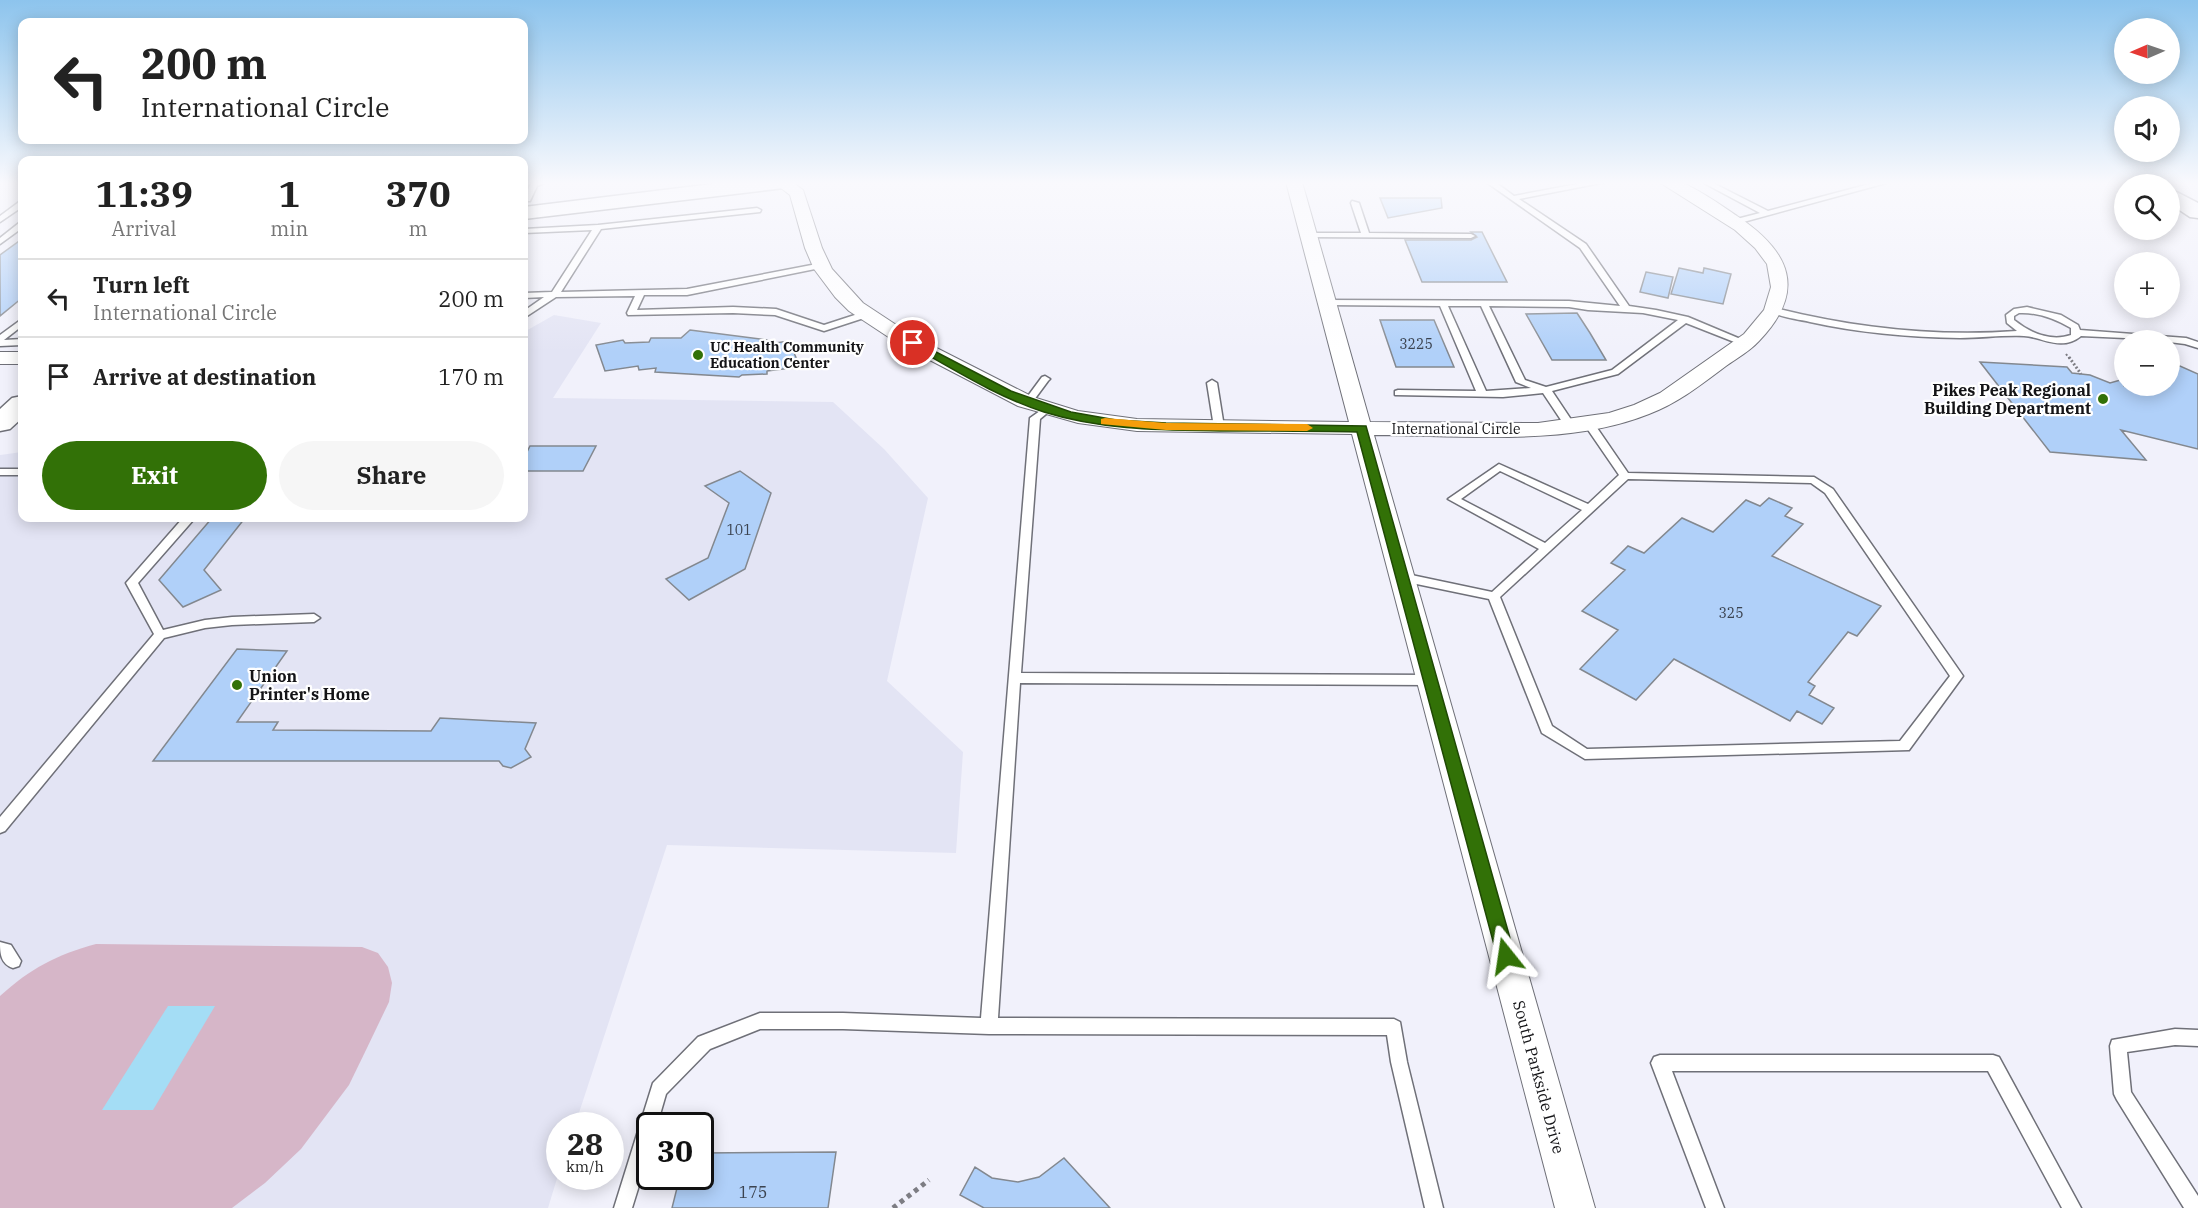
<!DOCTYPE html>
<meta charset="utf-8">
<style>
body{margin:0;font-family:"IBM Plex Serif",serif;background:#f6f6f6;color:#222;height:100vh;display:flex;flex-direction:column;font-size:22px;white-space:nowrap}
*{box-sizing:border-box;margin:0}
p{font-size:20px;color:#767676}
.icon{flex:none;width:33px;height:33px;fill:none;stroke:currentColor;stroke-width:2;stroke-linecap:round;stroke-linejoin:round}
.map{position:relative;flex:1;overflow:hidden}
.sheet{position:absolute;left:18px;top:156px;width:510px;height:366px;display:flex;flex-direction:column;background:#fff;border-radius:12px;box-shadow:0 3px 15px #0003}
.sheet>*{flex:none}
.hud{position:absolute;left:18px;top:18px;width:510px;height:126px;border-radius:12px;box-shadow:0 3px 15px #0003;background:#fff;color:#222;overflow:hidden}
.needle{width:39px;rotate:268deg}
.tools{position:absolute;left:2114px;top:18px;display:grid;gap:12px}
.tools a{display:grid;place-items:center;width:66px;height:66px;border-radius:50%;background:#fff;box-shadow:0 3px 15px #0003;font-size:30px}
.speed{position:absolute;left:546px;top:1112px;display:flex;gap:12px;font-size:30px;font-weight:700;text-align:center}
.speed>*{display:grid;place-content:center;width:78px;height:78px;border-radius:50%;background:#fff;box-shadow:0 3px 15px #0003;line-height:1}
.speed small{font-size:15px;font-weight:400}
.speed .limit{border:3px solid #111;border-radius:9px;background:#fff;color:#111}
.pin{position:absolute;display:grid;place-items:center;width:51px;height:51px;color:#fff;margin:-26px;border:3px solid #fff;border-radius:50%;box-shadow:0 2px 6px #0007}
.me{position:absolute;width:66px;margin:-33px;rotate:345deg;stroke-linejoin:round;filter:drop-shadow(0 0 4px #0008)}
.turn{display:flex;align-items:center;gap:21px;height:126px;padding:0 24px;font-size:27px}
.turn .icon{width:78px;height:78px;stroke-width:2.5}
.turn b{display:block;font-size:42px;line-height:51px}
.eta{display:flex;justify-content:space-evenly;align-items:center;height:102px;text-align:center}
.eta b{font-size:36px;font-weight:700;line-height:42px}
.action{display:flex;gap:12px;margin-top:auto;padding:12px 24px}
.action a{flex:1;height:69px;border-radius:36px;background:#327107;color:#fff;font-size:24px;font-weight:700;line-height:69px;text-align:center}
.action a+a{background:#f6f6f6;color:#222}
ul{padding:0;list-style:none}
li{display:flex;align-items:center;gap:18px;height:78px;padding:0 24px;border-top:2px solid #e0e0e0}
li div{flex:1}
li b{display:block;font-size:22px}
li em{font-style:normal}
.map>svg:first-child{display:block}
</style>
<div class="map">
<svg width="2198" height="1208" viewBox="0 0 2198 1208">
<rect width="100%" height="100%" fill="#f1f1fb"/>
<path fill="#e3e4f4" d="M 554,315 L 601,323 L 553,398 L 833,402 L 884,449 L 928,498 L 887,681 L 963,752 L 956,853 L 667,845 L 575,1125 L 560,1125 L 559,1172 L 548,1208 L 0,1208 L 0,455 L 22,452 L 22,518 L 524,518 L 524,332 Z"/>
<path fill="#d6b6c8" d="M 96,944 L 362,947 L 378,953 L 388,967 L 392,983 L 389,1002 L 366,1050 L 349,1085 L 301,1149 L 265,1183 L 232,1208 L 0,1208 L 0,996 C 31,968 56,955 96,944 Z"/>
<path fill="#a4ddf5" d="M 168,1006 L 215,1006 L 153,1110 L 102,1110 Z"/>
<path fill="#b0d0f9" stroke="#83888f" stroke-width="1.5" d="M 1380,198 L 1441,198 L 1442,208 L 1388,218 Z
M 1471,232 L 1482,232 L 1507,282 L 1422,282 L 1405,240 L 1471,240 L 1477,237 Z
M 22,239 L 22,298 L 0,316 L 0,255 Z
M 1679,268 L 1703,273 L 1704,268 L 1731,274 L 1723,304 L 1671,294 Z
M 1646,272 L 1673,277 L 1668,298 L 1640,292 Z
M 1577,313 L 1590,333 L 1606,360 L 1552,360 L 1526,314 Z
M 1380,320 L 1434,320 L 1454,367 L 1396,367 Z
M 690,330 L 767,340 L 768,344 L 789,341 L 800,367 L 767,371 L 767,374 L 742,375 L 739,377 L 655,372 L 656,368 L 639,370 L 638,366 L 605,371 L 596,345 L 623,340 L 625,343 L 649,342 L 651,338 L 681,338 Z
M 1980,362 L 2067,367 L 2072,373 L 2090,375 L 2110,383 L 2124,379 L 2124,386 L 2169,386 L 2169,369 L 2180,366 L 2198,374 L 2198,449 L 2121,430 L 2146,460 L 2050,452 Z
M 530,446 L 596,446 L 583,471 L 524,471 L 524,458 Z
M 740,471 L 771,493 L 745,569 L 689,600 L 666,579 L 708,558 L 729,503 L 705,486 Z
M 1769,498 L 1792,508 L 1785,516 L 1803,524 L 1772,556 L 1881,606 L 1857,636 L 1848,632 L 1808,682 L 1815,686 L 1809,695 L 1834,708 L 1822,724 L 1797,711 L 1790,721 L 1674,659 L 1636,700 L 1580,669 L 1618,630 L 1582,611 L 1625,570 L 1611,563 L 1628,546 L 1644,553 L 1682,518 L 1713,532 L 1746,500 L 1760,506 Z
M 212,518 L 245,518 L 204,570 L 221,590 L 183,607 L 159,580 Z
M 237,649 L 287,651 L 237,722 L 278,722 L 273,730 L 431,731 L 440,718 L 536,723 L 525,749 L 531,757 L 511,768 L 503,766 L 499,761 L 153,761 Z
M 836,1152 L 828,1208 L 672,1208 L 680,1176 L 700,1176 L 700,1153 Z
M 1064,1158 L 1110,1208 L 984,1208 L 960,1195 L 975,1167 L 992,1178 L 1018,1182 L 1039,1177 Z"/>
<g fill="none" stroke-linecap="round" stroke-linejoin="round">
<defs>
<path id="lane" d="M 535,182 L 547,182 L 537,186 L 530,201 L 524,201 L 524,198 L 531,183 Z
M 1486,182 L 1495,182 L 1514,196 L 1588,182 L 1606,182 L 1519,199 L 1586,244 L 1629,306 L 1656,310 L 1688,317 L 1750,343 L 1745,346 L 1742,345 L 1686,323 L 1618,374 L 1552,391 L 1576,427 L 1571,430 L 1567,429 L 1543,393 L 1503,397 L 1395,395 L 1395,391 L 1398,390 L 1476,391 L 1440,306 L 1326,305 L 1322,302 L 1323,300 L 1569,301 L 1620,306 L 1580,248 ZM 1448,306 L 1481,306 L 1516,382 L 1531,388 L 1486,391 ZM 1489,306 L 1569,307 L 1588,310 L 1643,313 L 1678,320 L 1612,370 L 1546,387 L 1525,380 Z
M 1702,182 L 1711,182 L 1768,211 L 1877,182 L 1890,182 L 1736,224 L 1732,222 L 1733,220 L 1760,213 Z
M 1352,201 L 1359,203 L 1369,233 L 1471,234 L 1475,236 L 1471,238 L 1306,237 L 1306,233 L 1361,233 L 1351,203 Z
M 19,202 L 22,202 L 22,207 L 0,222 L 0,216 Z
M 757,208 L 761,210 L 760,212 L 601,229 L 561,292 L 687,289 L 822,263 L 826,265 L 825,267 L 687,295 L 644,295 L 637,310 L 733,307 L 776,309 L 824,325 L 867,311 L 871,314 L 870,316 L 824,331 L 775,315 L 733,313 L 628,315 L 627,313 L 635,296 L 556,297 L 524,318 L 524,311 L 544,297 L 524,298 L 524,293 L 552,292 L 592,230 L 524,233 L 524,229 L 598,225 Z
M 19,223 L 22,223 L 22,228 L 0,244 L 0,238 Z
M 2027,307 L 2061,315 L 2078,325 L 2080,330 L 2186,338 L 2198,342 L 2198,348 L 2185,344 L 2169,342 L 2169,340 L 2081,336 C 2061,352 2043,337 2024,336 C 2003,335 1981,338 1960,338 C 1910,337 1859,333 1810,322 C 1798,319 1780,318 1771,311 L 1775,308 C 1855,328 1935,337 2017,331 L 2007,323 L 2006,315 L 2014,309 ZM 2019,313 C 2037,312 2055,319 2071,328 L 2071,335 C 2051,342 2030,333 2014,320 L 2014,316 Z
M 22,319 L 22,326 L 4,340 L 22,339 L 22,345 L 0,346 L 0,335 Z
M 1045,376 L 1050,379 L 1048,381 L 1031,404 L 1025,404 L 1025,400 L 1042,377 Z
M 1212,380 L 1217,383 L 1224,427 L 1219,430 L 1214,427 L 1207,383 Z
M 1047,406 L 1052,409 L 1040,419 L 1021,673 L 1431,675 L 1436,677 L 1437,680 L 1436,683 L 1431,685 L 1020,683 L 998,1018 L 1394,1019 L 1400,1022 L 1407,1062 L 1443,1208 L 1425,1208 L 1391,1062 L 1387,1035 L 989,1034 L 843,1029 L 760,1029 L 710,1049 L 666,1094 L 657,1125 L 650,1125 L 650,1150 L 632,1208 L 614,1208 L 653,1083 L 698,1037 L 760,1013 L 843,1013 L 981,1018 L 1030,418 Z
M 1589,421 L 1593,422 L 1628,473 L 1814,477 L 1833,489 L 1963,676 L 1909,750 L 1585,759 L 1542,733 L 1489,599 L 1402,581 L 1396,577 L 1402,573 L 1492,592 L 1539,549 L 1448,499 L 1499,464 L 1588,504 L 1619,475 L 1584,424 ZM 1500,471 L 1582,510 L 1545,543 L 1461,499 ZM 1628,479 L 1811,483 L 1825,493 L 1950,676 L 1900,741 L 1587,749 L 1552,726 L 1500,597 Z
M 0,469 L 22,469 L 22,475 L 0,475 Z
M 183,518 L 195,518 L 138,583 L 163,630 L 205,620 L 232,617 L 314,614 L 320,618 L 314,622 L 232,625 L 205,628 L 164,638 L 5,831 L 0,833 L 0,817 L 154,634 L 126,583 Z
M 0,942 L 11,945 L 21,961 L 19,966 L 13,968 C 1,964 0,954 0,942 Z
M 2175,1029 L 2198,1030 L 2198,1046 L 2175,1045 L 2127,1052 L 2131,1092 L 2198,1196 L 2198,1208 L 2184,1208 L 2117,1100 L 2114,1094 L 2110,1046 L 2112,1040 Z
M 1660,1055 L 1993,1055 L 1999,1057 L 2081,1208 L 2062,1208 L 1988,1071 L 1672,1071 L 1724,1208 L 1706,1208 L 1651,1063 L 1654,1057 Z"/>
<path id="street" d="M 773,182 L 792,182 L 803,190 L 822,248 L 832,269 L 863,303 L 913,336 L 1033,397 L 1078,411 L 1137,419 L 1349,422 L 1286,182 L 1302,182 L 1370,422 L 1538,423 L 1609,413 L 1634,405 L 1660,393 L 1744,334 L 1764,310 L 1771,287 L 1767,264 L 1755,248 L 1735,230 L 1659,182 C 1665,182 1672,182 1678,182 C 1691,184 1724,207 1737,216 C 1791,252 1807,291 1759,341 C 1750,351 1737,358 1726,366 C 1702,384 1678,403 1649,414 C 1567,447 1461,435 1374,435 L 1595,1208 L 1555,1208 L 1352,434 L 1137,431 L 1078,423 L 1018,406 L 899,344 L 849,311 L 835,297 L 814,269 L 805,248 L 790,195 Z
M 0,352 L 22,352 L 22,364 L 0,364 Z"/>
<path id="secondary" d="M 729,182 L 794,182 L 791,186 L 784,188 L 524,219 L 524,207 Z
M 2169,188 L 2198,203 L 2198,218 L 2190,217 L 2169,203 Z
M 22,396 L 22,418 L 10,429 L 0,431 L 0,409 L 12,398 Z"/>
</defs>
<use href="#lane" stroke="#6f7078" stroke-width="3"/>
<use href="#street" stroke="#6f7078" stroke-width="2"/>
<use href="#secondary" stroke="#6f7078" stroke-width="3"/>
<path stroke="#7d7d83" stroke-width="2" stroke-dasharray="2 2" stroke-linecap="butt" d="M 2066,354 L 2070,359"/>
<path stroke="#7d7d83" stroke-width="3" stroke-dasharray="2 2" stroke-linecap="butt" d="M 2069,357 L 2081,374"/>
<path stroke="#7d7d83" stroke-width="5" stroke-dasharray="4.5 4.5" stroke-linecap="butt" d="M 893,1208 L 929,1180"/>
<use href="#lane" fill="#fff" fill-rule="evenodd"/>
<use href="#street" fill="#fff" fill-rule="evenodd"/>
<use href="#secondary" fill="#fff" fill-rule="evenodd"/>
</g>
<linearGradient id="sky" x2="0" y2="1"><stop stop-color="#8dc4ed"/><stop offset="0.52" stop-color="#f9f9fd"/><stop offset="1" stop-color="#f9f9fd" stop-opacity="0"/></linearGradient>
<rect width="2198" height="352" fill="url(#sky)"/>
<path fill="#327107" stroke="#204905" stroke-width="1.5" d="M 913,340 L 1011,391 L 1071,412 L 1116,420 L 1166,423 L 1366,426 L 1515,956 L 1512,961 L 1506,963 L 1500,961 L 1497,956 L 1357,432 C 1311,431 1266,431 1220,431 C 1161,430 1101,430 1044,412 C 997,397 953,369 910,345 L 910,341 Z"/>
<path fill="#f59e0b" d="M 1105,418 L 1166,423 L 1307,424 L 1313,428 L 1307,431 L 1166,430 L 1101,424 L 1101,419 Z"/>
<g fill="#327107" stroke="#fff" stroke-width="2">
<circle cx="698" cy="355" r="6"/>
<circle cx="2103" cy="399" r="6"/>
<circle cx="237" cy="685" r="6"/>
</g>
<g text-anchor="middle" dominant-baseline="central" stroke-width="4.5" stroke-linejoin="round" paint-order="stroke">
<g font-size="14" fill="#3b4350">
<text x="1416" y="344">3225</text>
<text x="739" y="530">101</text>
<text x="1731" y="613">325</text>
</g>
<g font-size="14" font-weight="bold" fill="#141417" stroke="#fff" text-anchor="start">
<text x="710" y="347">UC Health Community<tspan x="710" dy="16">Education Center</tspan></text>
</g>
<g font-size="14" fill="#141417" stroke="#fff">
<text x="1456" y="429">International Circle</text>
</g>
<g font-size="16" font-weight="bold" fill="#141417" stroke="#fff" text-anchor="end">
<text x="2091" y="390">Pikes Peak Regional<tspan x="2091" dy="18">Building Department</tspan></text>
<text x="249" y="676" text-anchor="start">Union<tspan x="249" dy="18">Printer's Home</tspan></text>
</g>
<g font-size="16" fill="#141417" stroke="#fff">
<text transform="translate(1539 1077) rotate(75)">South Parkside Drive</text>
</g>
<g font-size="16" fill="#3b4350">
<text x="753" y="1192">175</text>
</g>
</g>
</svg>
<div class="tools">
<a><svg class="needle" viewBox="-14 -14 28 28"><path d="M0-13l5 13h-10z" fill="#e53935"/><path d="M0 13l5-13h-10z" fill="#767676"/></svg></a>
<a><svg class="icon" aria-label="sound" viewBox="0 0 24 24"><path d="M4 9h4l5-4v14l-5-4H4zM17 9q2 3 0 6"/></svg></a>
<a><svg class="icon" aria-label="search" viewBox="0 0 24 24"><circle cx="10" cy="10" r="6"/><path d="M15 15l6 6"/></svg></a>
<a>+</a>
<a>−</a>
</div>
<div class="speed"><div>28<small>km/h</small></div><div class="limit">30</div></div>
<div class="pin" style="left:913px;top:343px;background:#d93025"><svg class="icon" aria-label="arrive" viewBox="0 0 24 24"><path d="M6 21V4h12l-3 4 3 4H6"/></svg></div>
<svg class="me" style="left:1506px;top:956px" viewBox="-20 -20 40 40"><path d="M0-17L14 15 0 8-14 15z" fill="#327107" stroke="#fff" stroke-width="4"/></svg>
<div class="hud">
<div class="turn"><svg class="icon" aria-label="left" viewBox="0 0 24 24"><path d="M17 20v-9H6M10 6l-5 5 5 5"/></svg><div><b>200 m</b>International Circle</div></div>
</div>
<section class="sheet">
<div class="eta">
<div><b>11:39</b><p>Arrival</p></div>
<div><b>1</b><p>min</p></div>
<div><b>370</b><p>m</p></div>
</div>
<ul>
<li><svg class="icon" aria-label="left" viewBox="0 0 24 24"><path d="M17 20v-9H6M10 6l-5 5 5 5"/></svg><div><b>Turn left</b><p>International Circle</p></div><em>200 m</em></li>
<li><svg class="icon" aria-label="arrive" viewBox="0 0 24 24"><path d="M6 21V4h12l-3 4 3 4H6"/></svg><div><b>Arrive at destination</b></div><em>170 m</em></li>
</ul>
<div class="action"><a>Exit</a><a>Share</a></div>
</section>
</div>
